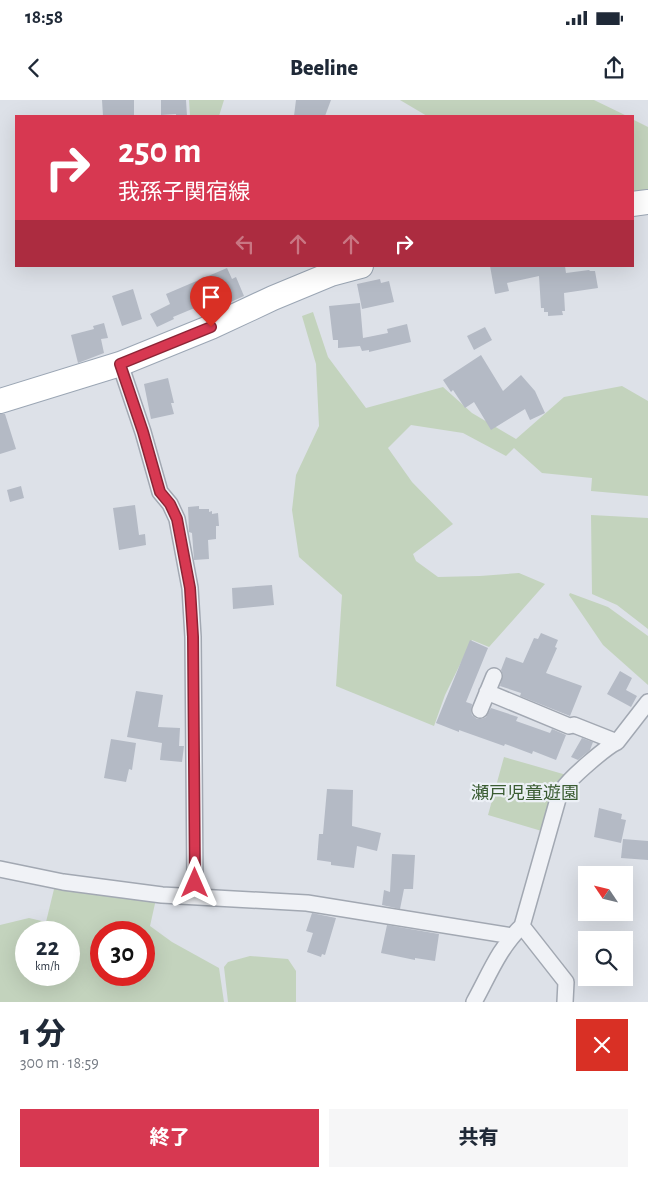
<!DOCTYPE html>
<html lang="ja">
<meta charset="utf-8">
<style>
body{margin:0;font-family:"Alegreya Sans","Noto Sans JP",sans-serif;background:#f6f6f7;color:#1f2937;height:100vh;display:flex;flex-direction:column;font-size:19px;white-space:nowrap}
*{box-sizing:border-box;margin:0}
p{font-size:16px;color:#747a83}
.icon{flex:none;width:28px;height:28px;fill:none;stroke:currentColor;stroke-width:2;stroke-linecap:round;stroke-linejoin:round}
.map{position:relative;height:902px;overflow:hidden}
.panel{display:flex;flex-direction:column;background:#fff;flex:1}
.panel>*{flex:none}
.guide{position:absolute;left:15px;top:15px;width:619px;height:152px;border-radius:0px;box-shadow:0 5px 20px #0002;background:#d73851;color:#fff;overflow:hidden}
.needle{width:32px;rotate:305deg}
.fabs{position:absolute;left:578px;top:766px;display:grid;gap:10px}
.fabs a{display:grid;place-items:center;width:55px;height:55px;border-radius:0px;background:#fff;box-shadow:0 5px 20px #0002;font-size:25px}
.speed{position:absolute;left:15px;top:821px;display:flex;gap:10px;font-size:25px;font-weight:700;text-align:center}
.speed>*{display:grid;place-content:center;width:65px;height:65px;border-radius:50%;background:#fff;box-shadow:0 5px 20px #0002;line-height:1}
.speed small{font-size:12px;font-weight:400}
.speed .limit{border:8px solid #d22;background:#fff;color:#111}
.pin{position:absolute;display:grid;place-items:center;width:42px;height:42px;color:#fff;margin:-51px -21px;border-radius:50% 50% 50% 0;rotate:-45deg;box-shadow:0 0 5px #0007}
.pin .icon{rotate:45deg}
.me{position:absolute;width:55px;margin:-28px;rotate:0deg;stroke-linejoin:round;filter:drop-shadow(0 0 4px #0008)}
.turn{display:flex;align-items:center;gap:18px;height:105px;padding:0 20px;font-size:22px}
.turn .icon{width:65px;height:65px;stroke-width:2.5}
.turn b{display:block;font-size:35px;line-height:42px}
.lanes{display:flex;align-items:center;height:48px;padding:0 20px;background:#0003;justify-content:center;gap:25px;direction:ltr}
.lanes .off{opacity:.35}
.round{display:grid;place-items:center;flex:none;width:52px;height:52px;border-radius:0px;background:#f6f6f7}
.headline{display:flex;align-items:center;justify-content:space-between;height:85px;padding:0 20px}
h1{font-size:30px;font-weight:800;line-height:38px}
.primary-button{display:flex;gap:10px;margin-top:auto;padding:10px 20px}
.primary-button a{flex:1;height:58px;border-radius:0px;background:#d73851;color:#fff;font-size:20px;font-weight:800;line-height:58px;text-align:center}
.primary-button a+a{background:#f6f6f7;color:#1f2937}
.status{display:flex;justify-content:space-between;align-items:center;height:35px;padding:0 25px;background:#fff;direction:ltr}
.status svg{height:14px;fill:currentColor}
header{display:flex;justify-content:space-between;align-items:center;height:65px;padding:0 20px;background:#fff;font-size:22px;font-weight:800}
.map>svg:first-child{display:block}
</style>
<div class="status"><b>18:58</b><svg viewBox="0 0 49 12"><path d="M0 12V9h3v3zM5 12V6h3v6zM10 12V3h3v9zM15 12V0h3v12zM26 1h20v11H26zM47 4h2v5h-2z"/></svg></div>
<header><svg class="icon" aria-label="back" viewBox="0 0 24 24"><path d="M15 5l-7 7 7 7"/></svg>Beeline<svg class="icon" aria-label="share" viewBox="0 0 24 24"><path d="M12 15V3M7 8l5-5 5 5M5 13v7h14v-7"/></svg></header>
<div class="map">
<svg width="648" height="902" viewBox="0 0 648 902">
<rect width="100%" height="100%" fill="#dde1e8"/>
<path fill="#c3d3bd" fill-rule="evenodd" d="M 189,0 L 224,0 L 219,16 L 190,16 Z
M 400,0 L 594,0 L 627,16 L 427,16 Z
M 632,19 L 648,27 L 648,93 L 632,92 Z
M 313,212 L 328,257 L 366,308 L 443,287 L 472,313 L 516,339 L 564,297 L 622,286 L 648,301 L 648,396 L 591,391 L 592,378 L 542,373 L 514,348 L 506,356 L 463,333 L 411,325 L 388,348 L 412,382 L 453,424 L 413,454 L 416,461 L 438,477 L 480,476 L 519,473 L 545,484 L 489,547 L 472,540 L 445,595 L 434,626 L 336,586 L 342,495 L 299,457 L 292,410 L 296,375 L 319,326 L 316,264 L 302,216 Z
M 591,415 L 648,418 L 648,529 L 617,505 L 592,494 Z
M 570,493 L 608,507 L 648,536 L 648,585 L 603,545 L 569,495 Z
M 504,657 L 570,676 L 545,732 L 488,715 Z
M 55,785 L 156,799 L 150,826 L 172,842 L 219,868 L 224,902 L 0,902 L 0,825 L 29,818 L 46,822 ZM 26,832 L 69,832 L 69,875 L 26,875 ZM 101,832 L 144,832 L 144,875 L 101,875 Z
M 250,856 L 288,859 L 296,871 L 296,902 L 228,902 L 224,867 L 228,862 Z"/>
<path fill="#b4bac5" d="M 102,0 L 134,0 L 134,16 L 103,16 Z
M 161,0 L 186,0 L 187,16 L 176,16 L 176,14 L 161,15 Z
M 296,0 L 331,0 L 325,16 L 294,16 Z
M 490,166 L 565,166 L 566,173 L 589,170 L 590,171 L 595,171 L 598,188 L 564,193 L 565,211 L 562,211 L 563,215 L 548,216 L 548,212 L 544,212 L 544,208 L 541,208 L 539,176 L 507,183 L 509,191 L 495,194 Z
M 227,168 L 232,179 L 236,177 L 244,196 L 224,205 L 218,191 L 195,202 L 197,207 L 173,217 L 174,219 L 157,227 L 150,214 L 170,204 L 166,194 Z
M 380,179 L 381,183 L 389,181 L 394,202 L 362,209 L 357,184 Z
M 133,189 L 142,219 L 122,226 L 112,196 Z
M 360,203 L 363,238 L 388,233 L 387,229 L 407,224 L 411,242 L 369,252 L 369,250 L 362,251 L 360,246 L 338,248 L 338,240 L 333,240 L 329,206 Z
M 104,223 L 108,238 L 101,239 L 104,253 L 78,263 L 71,235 L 94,229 L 93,226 Z
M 485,227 L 492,240 L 474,250 L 467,236 Z
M 481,255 L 503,291 L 521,275 L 535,291 L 545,313 L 530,320 L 525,309 L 491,330 L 474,302 L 465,308 L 453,290 L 451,292 L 443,280 Z
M 168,278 L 174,303 L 171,303 L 174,314 L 151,319 L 144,284 Z
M 0,314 L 5,314 L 16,349 L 0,354 Z
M 21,386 L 24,398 L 10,402 L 7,390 Z
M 135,405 L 139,435 L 145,434 L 146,445 L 119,450 L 113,408 Z
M 199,406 L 199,409 L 209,409 L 209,412 L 212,411 L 212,414 L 218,413 L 219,426 L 216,426 L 216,439 L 208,440 L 209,459 L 194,460 L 192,433 L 189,432 L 188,407 Z
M 272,485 L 274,505 L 233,509 L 232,488 Z
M 541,533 L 558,540 L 555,547 L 557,548 L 546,573 L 582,586 L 570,616 L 520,596 L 521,593 L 500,586 L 503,575 L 501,570 L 506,557 L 523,563 L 534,538 L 538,539 Z
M 470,540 L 488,548 L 466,602 L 472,604 L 471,611 L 472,615 L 477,619 L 482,619 L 486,617 L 491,608 L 518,617 L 516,621 L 550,633 L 552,629 L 566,635 L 556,660 L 533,651 L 532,654 L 505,644 L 504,646 L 459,630 L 459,632 L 436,623 Z
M 620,571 L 632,578 L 626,590 L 637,596 L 631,607 L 607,594 Z
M 136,591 L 163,595 L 158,627 L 180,628 L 179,646 L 184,646 L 182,662 L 160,660 L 162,643 L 127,637 Z
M 582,638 L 593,642 L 590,650 L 578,660 L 571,657 Z
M 111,639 L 136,643 L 132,670 L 129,669 L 126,682 L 104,678 Z
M 327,689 L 353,690 L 352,726 L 381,733 L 377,751 L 357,746 L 354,768 L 331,765 L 331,762 L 317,760 L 319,734 L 323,734 Z
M 599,708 L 622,714 L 621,719 L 626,720 L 621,743 L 594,737 Z
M 623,739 L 648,741 L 648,760 L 621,758 Z
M 392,754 L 415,755 L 413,789 L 404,789 L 400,809 L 382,805 L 384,790 L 390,792 Z
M 312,813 L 336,818 L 325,855 L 322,854 L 321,857 L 307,852 L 313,833 L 306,831 Z
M 387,825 L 439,834 L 435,861 L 415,858 L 415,860 L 381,853 Z"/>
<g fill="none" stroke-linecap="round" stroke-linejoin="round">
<defs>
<path id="minor" d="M 120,264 L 143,332 L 160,392 L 170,404 L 177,419 L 190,488 L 193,537 L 195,783 L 199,796
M 487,592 L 569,626 L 574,625 L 617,642
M 480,610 L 494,576
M 0,769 L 63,782 L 162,795 L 307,803 L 512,836
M 522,826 L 566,882 L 565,902
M 474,902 C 489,875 499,848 522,826 L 558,699 C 560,696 561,692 563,689 C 570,678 606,647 617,642 L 648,602"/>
<path id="primary" d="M 632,104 L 648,102
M 0,301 L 120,264 L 211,227 L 273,198 L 331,174 L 361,166"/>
</defs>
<use href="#minor" stroke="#a2a8b2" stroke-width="18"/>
<use href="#primary" stroke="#9ba6b4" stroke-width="26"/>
<use href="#minor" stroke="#f0f2f6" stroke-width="15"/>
<use href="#primary" stroke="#fff" stroke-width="24"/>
</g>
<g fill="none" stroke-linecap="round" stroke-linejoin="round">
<defs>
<path id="route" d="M 195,783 L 193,537 L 190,488 L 177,419 L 170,404 L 160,392 L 143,332 L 120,264 L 211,227"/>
</defs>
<use href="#route" stroke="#8c2435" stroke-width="12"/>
<use href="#route" stroke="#d73851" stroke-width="9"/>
</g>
<g text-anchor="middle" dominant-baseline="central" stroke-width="4.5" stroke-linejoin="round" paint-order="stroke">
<g font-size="18" fill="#3a5c32" stroke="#ecf0f6">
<text x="525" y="694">瀬戸児童遊園</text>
</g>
</g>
</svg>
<div class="fabs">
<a><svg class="needle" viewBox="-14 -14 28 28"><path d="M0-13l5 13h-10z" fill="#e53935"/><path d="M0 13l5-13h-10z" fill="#747a83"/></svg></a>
<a><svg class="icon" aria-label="search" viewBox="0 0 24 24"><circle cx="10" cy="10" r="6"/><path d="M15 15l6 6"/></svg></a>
</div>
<div class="speed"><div>22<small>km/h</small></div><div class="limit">30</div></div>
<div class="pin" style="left:211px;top:227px;background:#d93025"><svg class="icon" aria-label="arrive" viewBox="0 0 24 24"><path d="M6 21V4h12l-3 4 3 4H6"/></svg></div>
<svg class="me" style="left:195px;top:783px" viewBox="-20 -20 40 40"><path d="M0-17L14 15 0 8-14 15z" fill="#d73851" stroke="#fff" stroke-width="4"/></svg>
<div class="guide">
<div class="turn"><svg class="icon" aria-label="right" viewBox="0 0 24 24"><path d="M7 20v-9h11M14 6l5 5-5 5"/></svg><div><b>250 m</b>我孫子関宿線</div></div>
<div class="lanes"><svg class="icon off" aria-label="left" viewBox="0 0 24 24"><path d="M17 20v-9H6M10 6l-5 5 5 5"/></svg><svg class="icon off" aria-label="ahead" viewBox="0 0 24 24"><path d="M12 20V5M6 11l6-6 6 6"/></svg><svg class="icon off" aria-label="ahead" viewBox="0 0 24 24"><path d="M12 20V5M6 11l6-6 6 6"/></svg><svg class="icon" aria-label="right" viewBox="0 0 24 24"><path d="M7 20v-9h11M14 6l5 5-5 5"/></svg></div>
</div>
</div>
<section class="panel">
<div class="headline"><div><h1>1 分</h1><p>300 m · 18:59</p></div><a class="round" style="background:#d93025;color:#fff"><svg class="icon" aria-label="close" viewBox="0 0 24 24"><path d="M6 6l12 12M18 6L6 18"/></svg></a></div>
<div class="primary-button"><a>終了</a><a>共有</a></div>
</section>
